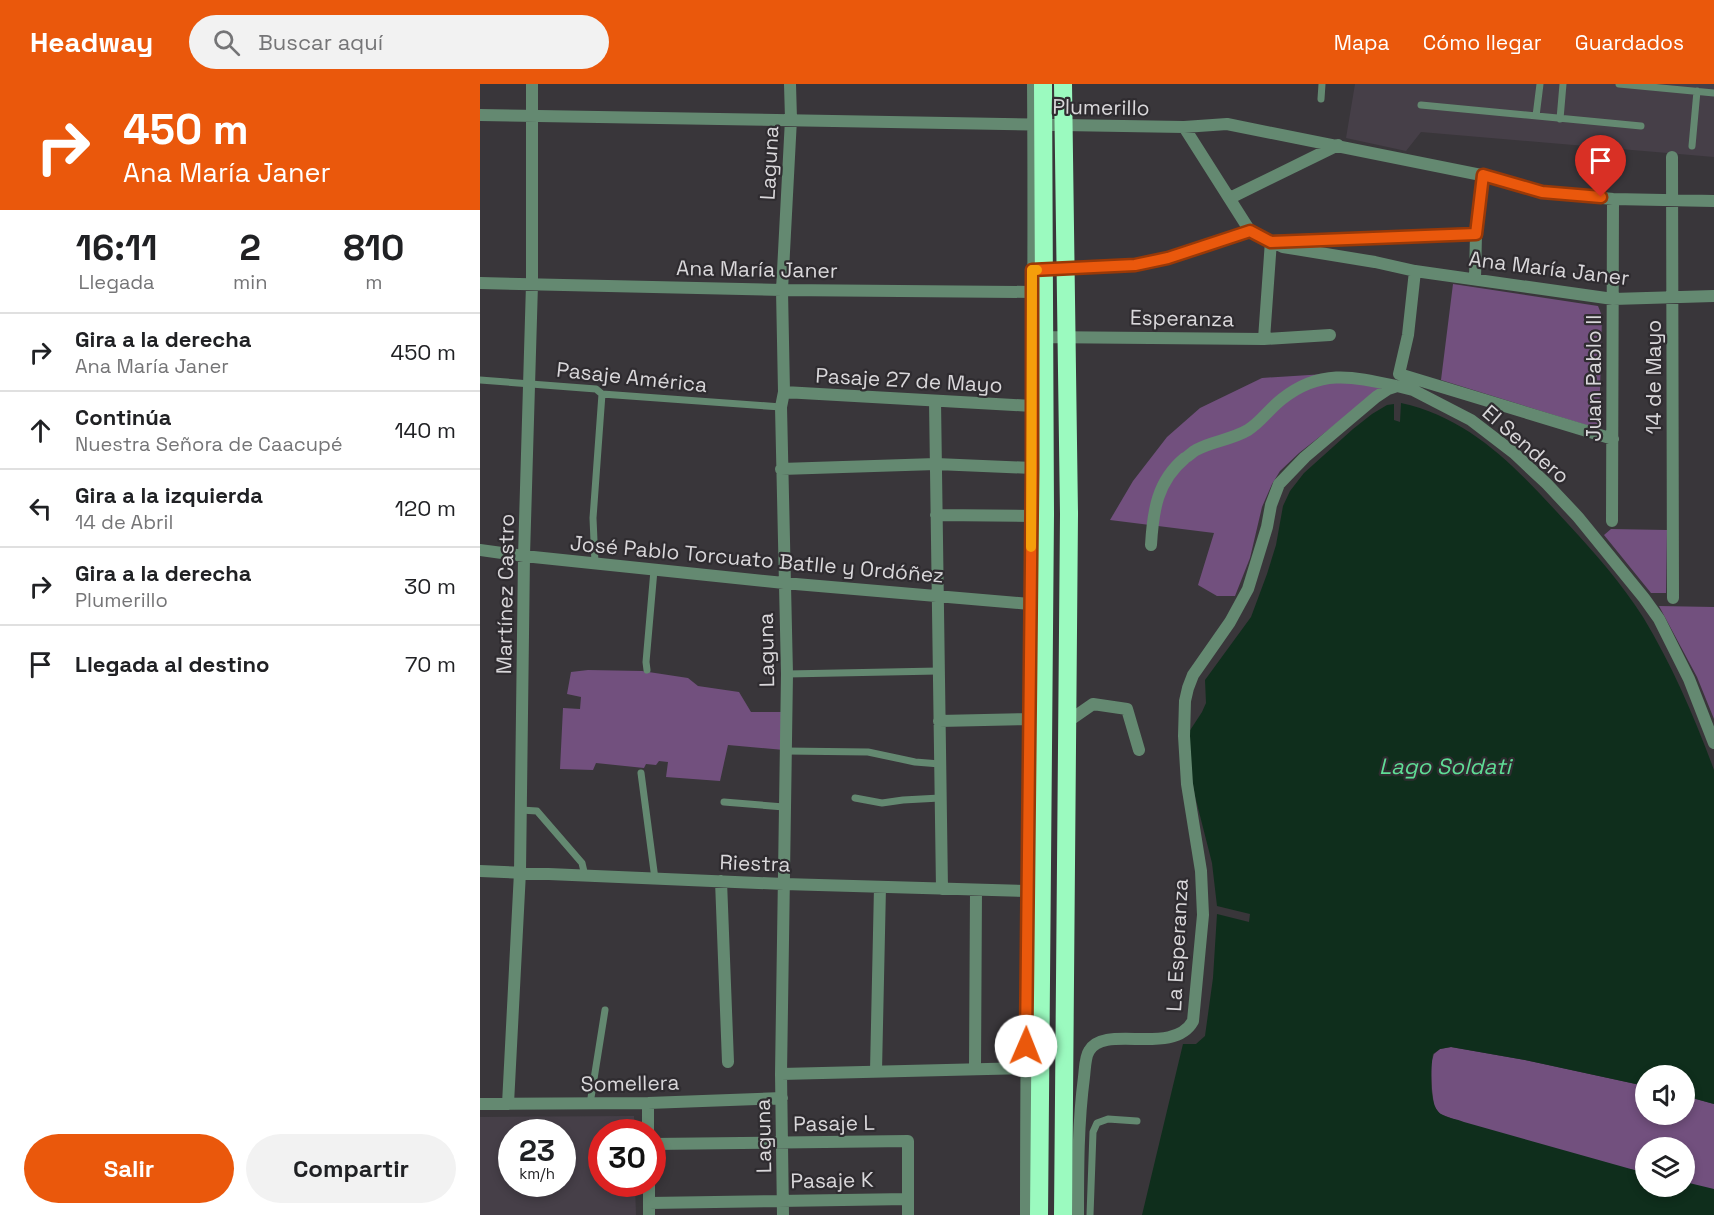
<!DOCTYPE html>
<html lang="es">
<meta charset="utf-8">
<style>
body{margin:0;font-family:"Space Grotesk",sans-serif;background:#f2f2f2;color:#202124;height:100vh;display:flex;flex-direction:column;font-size:22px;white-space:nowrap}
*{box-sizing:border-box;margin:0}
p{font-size:20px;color:#757577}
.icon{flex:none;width:33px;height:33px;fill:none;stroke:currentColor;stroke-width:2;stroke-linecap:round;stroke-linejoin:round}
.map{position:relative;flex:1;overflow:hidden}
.details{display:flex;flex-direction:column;background:#fff;width:480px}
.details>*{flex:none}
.guide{background:#ea580c;color:#fff;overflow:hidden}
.fabs{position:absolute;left:1155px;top:981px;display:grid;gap:12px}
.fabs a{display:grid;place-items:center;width:60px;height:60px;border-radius:50%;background:#fff;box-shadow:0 3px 9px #0003;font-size:30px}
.speed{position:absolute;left:18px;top:1035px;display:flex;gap:12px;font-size:30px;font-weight:700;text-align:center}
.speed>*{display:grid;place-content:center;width:78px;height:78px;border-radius:50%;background:#fff;box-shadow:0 3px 9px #0003;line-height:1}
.speed small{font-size:15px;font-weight:400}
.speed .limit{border:9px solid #d22;background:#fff;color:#111}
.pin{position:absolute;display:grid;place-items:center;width:51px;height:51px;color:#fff;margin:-62px -26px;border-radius:50% 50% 50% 0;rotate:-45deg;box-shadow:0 0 6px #0007}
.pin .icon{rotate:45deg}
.me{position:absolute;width:66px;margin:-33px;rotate:1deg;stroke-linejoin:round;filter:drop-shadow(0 0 4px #0008)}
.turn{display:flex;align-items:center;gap:21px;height:126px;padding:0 24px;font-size:27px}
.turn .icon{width:78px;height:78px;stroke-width:2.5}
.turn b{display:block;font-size:42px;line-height:51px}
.eta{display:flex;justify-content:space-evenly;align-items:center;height:102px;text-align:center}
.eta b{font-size:36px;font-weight:700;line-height:42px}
.button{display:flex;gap:12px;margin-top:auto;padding:12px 24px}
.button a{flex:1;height:69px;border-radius:36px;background:#ea580c;color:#fff;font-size:24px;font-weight:700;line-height:69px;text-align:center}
.button a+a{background:#f2f2f2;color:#202124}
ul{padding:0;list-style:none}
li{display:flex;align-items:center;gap:18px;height:78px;padding:0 24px;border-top:2px solid #e0e0e0}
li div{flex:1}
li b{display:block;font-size:22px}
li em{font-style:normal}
header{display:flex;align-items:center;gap:36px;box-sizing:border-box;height:84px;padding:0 30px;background:#ea580c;color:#fff}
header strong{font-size:28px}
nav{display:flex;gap:33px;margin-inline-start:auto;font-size:21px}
.search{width:420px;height:54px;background:#f2f2f2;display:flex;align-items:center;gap:15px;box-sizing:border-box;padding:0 21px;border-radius:33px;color:#757577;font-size:22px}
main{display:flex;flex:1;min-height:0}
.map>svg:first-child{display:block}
</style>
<header>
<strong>Headway</strong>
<div class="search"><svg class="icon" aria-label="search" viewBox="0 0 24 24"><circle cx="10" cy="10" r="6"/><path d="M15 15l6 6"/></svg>Buscar aquí</div>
<nav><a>Mapa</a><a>Cómo llegar</a><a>Guardados</a></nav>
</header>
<main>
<section class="details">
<div class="guide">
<div class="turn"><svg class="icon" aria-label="right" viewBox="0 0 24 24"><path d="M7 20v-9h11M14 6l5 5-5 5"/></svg><div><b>450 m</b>Ana María Janer</div></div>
</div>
<div class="eta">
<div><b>16:11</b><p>Llegada</p></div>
<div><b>2</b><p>min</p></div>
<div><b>810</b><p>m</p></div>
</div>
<ul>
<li><svg class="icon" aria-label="right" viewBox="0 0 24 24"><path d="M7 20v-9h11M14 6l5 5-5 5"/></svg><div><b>Gira a la derecha</b><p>Ana María Janer</p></div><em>450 m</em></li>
<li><svg class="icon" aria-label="ahead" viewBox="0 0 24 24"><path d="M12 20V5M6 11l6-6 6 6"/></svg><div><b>Continúa</b><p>Nuestra Señora de Caacupé</p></div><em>140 m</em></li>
<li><svg class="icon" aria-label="left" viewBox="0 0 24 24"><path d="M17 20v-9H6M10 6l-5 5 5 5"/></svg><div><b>Gira a la izquierda</b><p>14 de Abril</p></div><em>120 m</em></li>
<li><svg class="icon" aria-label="right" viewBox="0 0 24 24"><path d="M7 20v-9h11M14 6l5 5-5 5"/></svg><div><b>Gira a la derecha</b><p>Plumerillo</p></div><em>30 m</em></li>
<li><svg class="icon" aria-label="arrive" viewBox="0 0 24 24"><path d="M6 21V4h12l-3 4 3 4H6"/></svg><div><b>Llegada al destino</b></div><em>70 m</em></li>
</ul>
<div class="button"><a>Salir</a><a>Compartir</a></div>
</section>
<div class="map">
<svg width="1234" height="1131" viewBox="0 0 1234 1131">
<rect width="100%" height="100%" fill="#39363a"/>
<path fill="#463f48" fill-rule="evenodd" d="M 875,0 L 1234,0 L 1234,73 L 941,48 L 926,67 L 866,54 Z
M 154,1032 L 154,1048 L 122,1048 L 122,1100 L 155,1100 L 156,1131 L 0,1131 L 0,1033 ZM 32,1048 L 82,1048 L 82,1100 L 32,1100 Z"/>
<path fill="#72507e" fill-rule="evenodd" d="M 973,200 L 1118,222 L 1122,232 L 1119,345 L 961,296 Z
M 861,289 L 903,303 L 819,369 L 800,387 L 792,400 L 782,423 L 770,474 L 755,512 L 737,512 L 718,501 L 734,449 L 630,436 L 653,397 L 687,353 L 720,324 L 782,294 Z
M 1131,445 L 1187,446 L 1186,509 L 1171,509 L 1124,451 Z
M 1179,522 L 1234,523 L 1234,635 L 1217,593 Z
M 108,586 L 162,587 L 208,594 L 218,602 L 259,608 L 271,628 L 303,628 L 304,666 L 248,661 L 240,697 L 186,693 L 188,678 L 179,677 L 176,681 L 166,680 L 164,684 L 116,679 L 113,686 L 80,685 L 83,624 L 100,625 L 101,613 L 87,610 L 91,588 Z
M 971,963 L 1045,976 L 1165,1002 L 1166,1030 L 1204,1030 L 1205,1012 L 1234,1020 L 1234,1131 L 960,1030 L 954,1022 L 952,1005 L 951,979 L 954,970 L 960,965 ZM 1166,1064 L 1204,1064 L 1204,1102 L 1166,1102 L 1150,1085 L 1166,1089 Z"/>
<path fill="#0f2e1c" d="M 921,319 C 994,335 1040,388 1088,440 C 1115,469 1142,500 1163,533 C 1192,581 1215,634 1234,686 L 1234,1020 L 1205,1012 L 1204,992 L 1166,992 L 1165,1002 L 1045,976 L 971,963 L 960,965 L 953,970 C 951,983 948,1022 961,1030 C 967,1034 977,1035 984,1038 L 1165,1089 L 1166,1102 L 1204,1102 L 1205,1098 L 1234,1105 L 1234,1131 L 662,1131 L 703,960 L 716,960 L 725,952 L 733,894 L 737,830 L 769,838 L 770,830 L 737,822 L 732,779 L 715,712 L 710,684 L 707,651 L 722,628 L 726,619 L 725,596 L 771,533 L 787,490 L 796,461 L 803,422 L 810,407 L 824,389 L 873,345 L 892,330 L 907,321 L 914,320 L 914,336 L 920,338 Z"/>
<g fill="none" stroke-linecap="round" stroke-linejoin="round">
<path stroke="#648971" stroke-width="7" d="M 1139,0 L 1234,9
M 841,15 L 842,0
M 941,21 L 1161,42
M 1056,32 L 1060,0
M 1080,35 L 1083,0
M 1212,62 L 1217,7
M 0,296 L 116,305 L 122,310 L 301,323
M 115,480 L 113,434 L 122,310
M 167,586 L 166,578 L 174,486
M 307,590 L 458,587
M 306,667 L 388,668 L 435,678 L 460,680
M 161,689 L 175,795
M 375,714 L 402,719 L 423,716 L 460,714
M 244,718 L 304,723
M 41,726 L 57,727 L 102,779 L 105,792
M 110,1020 L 125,926
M 610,1131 L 613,1048 L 617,1039 L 628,1035 L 657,1037"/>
<path stroke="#648971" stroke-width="12" d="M 0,31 L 704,43 L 747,40 L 1011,93 L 1062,108 L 1133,115 L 1234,117
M 704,43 L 770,147
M 1192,73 L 1193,514
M 750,114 L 858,61
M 559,186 L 655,181 L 688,174 L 770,147 L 803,163 L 895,178 L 935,187 L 1133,215 L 1234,212
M 935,187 L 928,251 L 919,290 L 1133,355
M 995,195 L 996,150 L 1003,91
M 0,199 L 302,206 L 553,208
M 557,253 L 784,255 L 850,251
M 784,255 L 791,157 L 996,150
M 304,308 L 552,322
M 455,317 L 462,805
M 301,385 L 456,380 L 552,384
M 456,431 L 551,432
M 1132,437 L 1133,115
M 671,461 C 673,427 677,397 705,374 C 709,372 712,368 716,366 C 732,357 751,356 768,346 C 781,338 789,325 802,315 C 840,285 871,292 916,302
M 0,466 L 44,472 L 304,499 L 550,520
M 459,637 L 550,635
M 587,638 L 613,620 L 647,625 L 659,666
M 0,787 L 304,800 L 548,807
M 241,797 L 248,978
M 495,985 L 496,806
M 396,987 L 400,803
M 301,990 L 546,984
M 168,1019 L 168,1048
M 0,1020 L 168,1019 L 302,1014
M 28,1020 L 40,788 L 44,472 L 52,200 L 52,0
M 172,1060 L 428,1057 L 428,1131
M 169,1100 L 169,1131
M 169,1119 L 428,1115
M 303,1131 L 301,990 L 307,590 L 301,323 L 304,308 L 302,206 L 311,35 L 310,0
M 546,1131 C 546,754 556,377 553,0
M 598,1131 C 598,1085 598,1039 604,993 C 605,985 605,973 609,967 C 624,939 693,973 713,937 L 723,831 L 721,787 L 707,700 L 704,652 L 705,617 L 708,604 L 713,591 L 750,538 L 768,505 L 787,443 L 791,421 L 799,400 L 825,373 L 896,313 L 908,305 L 917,302 L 933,306 L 991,336 L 1034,369 L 1067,400 L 1098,433 L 1164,514 L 1179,535 L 1209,595 L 1234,659"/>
<path stroke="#9bfabf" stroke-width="18" d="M 559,1131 L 565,430
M 583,1131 L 589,430"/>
<path stroke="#9bfabf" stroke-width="18" d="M 563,0 L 565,430
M 583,0 L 589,430"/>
</g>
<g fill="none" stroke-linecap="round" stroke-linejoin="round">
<defs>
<path id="route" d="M 546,962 L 552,384 L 552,186 L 655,181 L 688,174 L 770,147 L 791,158 L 996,150 L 1003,91 L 1062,108 L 1121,113"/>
</defs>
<use href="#route" stroke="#983908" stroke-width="15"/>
<use href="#route" stroke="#ea580c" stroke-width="10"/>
<path stroke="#f59e0b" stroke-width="10" d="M 551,463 L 552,186 L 557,186"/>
</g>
<g text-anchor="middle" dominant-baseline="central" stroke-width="4.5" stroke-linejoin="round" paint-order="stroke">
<g font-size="21" fill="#d9d7da" stroke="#2f2c30">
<text transform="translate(621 23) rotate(1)">Plumerillo</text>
<text transform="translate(289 79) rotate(-87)">Laguna</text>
<text transform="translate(1069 184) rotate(7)">Ana María Janer</text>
<text transform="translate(277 185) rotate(1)">Ana María Janer</text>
<text transform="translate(702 234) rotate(1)">Esperanza</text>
<text transform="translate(152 293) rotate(6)">Pasaje América</text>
<text transform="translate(1173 293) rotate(-90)">14 de Mayo</text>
<text transform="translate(1113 294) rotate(-90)">Juan Pablo II</text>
<text transform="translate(429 296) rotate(3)">Pasaje 27 de Mayo</text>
<text transform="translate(1046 360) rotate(41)">El Sendero</text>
<text transform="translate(277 475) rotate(5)">José Pablo Torcuato Batlle y Ordóñez</text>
<text transform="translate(25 510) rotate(-89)">Martínez Castro</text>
<text transform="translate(286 566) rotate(-91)">Laguna</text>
<text transform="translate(275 779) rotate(2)">Riestra</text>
<text transform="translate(697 861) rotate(-87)">La Esperanza</text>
<text transform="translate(150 999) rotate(-1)">Somellera</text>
<text transform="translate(354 1039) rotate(-1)">Pasaje L</text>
<text transform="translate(283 1052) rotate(-91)">Laguna</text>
<text transform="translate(352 1096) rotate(-1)">Pasaje K</text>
</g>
<g font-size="22" font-style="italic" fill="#5fdd96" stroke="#2f2c30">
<text x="965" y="682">Lago Soldati</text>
</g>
</g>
</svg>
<div class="fabs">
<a><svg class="icon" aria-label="sound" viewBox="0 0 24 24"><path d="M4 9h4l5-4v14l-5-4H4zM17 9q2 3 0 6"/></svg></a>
<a><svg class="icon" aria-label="layers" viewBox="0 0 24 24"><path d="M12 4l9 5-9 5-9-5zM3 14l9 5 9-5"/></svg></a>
</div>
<div class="speed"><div>23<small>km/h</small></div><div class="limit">30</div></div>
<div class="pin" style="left:1121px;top:113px;background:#d93025"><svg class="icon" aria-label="arrive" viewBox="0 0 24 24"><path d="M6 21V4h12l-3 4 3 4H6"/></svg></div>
<svg class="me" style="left:546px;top:962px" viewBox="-20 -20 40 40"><circle r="19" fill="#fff"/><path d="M0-13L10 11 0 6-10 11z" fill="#ea580c"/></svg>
</div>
</main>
